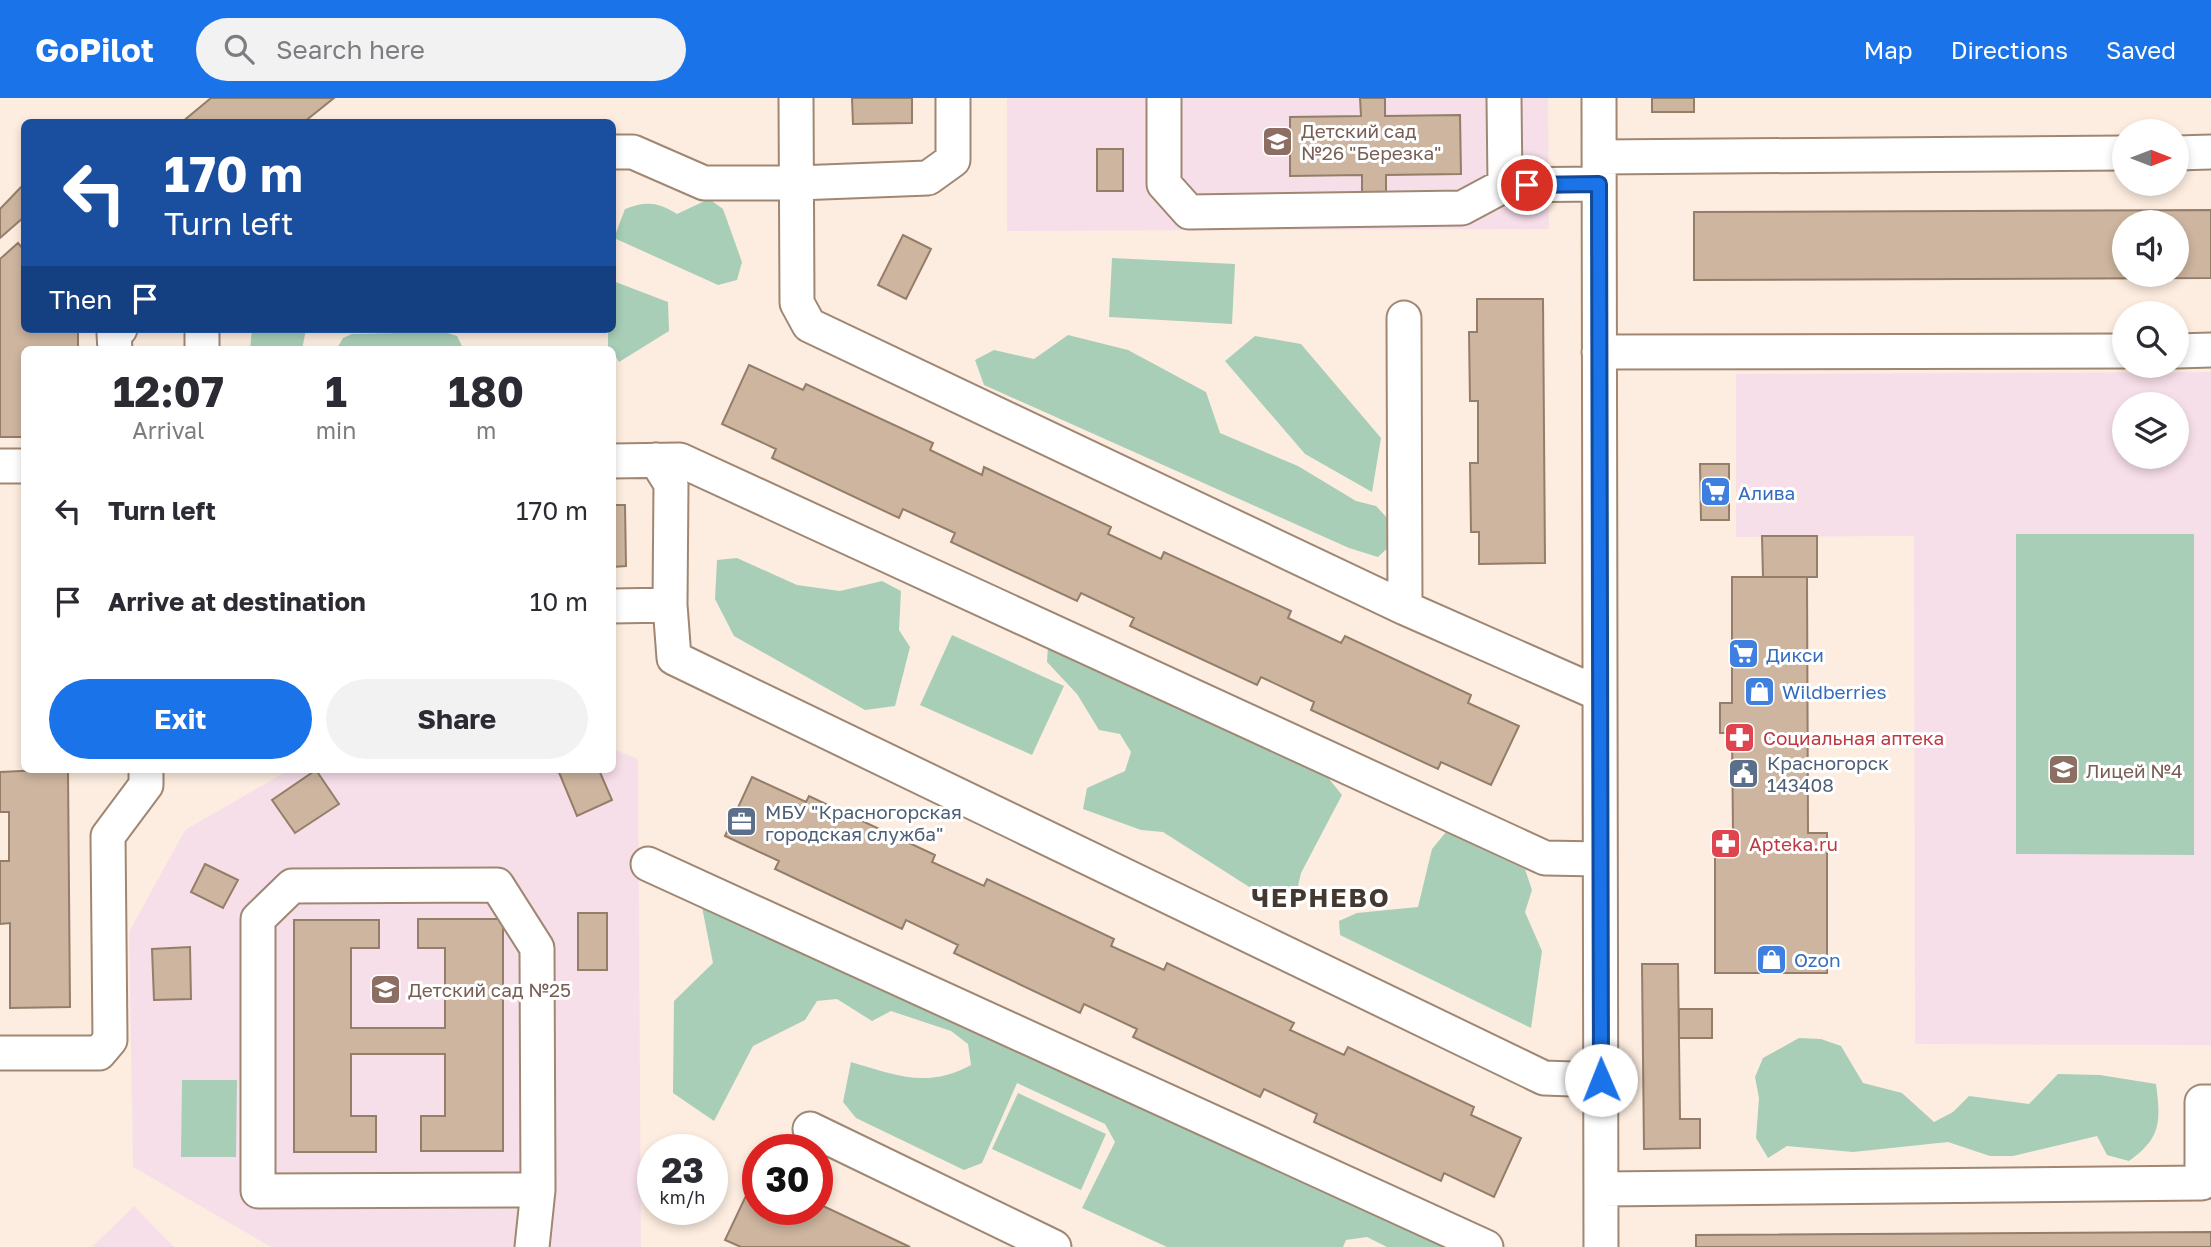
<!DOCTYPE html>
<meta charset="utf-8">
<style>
body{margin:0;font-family:"Golos Text",sans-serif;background:#f2f2f3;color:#2b2b33;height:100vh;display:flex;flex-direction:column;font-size:26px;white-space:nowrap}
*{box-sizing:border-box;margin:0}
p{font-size:23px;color:#7c7c81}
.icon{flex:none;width:38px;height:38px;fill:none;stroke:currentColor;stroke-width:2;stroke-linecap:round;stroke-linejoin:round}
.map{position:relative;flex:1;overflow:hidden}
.panel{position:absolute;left:21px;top:248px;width:595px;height:427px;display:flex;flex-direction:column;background:#fff;border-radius:10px;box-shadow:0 4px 10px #0003}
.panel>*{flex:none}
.guide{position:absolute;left:21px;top:21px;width:595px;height:214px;border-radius:10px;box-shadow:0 4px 10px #0003;background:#1a4fa0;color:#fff;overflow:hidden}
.needle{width:46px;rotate:90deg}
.controls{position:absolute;left:2112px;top:21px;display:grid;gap:14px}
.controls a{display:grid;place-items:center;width:77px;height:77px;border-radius:50%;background:#fff;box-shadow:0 4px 10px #0003;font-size:35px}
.speed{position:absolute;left:637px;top:1036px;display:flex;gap:14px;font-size:35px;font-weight:700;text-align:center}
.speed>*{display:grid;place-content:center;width:91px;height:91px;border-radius:50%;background:#fff;box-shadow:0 4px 10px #0003;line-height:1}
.speed small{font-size:18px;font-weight:400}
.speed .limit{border:10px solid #d22;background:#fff;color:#111}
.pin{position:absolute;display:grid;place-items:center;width:60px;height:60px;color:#fff;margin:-30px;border:4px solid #fff;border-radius:50%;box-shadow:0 2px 7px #0007}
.me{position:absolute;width:77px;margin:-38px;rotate:359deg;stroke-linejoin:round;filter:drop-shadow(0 0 5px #0008)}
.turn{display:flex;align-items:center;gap:24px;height:147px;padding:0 28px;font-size:32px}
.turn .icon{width:91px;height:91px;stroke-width:2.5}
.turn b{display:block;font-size:49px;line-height:60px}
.then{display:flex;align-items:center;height:66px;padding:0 28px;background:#0003;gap:14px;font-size:26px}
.eta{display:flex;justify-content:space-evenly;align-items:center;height:119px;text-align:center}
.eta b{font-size:42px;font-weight:700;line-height:49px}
.action{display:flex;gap:14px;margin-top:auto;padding:14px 28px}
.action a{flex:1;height:80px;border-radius:42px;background:#1a73e8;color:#fff;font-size:28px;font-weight:700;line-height:80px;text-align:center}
.action a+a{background:#f2f2f3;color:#2b2b33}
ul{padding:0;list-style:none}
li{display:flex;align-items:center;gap:21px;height:91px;padding:0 28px}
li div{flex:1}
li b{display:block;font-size:26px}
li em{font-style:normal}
header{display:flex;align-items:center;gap:42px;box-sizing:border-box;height:98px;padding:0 35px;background:#1a73e8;color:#fff}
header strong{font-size:33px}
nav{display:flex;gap:38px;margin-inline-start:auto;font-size:24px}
.search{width:490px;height:63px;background:#f2f2f3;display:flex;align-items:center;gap:18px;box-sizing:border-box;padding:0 24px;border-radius:38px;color:#7c7c81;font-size:26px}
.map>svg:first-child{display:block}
</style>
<header>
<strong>GoPilot</strong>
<div class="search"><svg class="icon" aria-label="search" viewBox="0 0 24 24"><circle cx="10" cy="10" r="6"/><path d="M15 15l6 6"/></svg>Search here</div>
<nav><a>Map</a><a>Directions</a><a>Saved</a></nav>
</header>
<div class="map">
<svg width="2211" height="1149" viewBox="0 0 2211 1149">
<rect width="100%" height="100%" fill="#fdede0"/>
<path fill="#f7dfe9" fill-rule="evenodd" d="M 1007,0 L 1548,0 L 1549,131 L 1007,133 Z
M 2211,274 L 2211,947 L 1915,946 L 1914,438 L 1736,439 L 1736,276 ZM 2124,306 L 2177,306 L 2177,359 L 2124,359 Z
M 613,651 L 638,661 L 641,1149 L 271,1149 L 133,1069 L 129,834 L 185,732 L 289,672 L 612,672 Z
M 134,1108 L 174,1149 L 92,1149 Z"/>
<path fill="#a8ceb7" d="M 709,101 L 723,111 L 742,164 L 737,182 L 718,187 L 614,140 L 625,111 C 646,103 658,104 677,116 Z
M 1112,160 L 1235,166 L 1232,226 L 1109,219 Z
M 613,183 L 668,204 L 669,233 L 619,264 L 612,252 L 608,252 L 608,231 L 612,231 Z
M 252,231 L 306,231 L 302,252 L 250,252 Z
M 444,234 L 457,238 L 464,252 L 336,252 L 343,240 L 352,236 Z
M 1068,237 L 1128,252 L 1206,294 L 1220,335 L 1298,368 L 1356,403 L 1376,408 L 1391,424 L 1393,445 L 1378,459 L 1349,450 L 984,287 L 975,262 L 994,252 L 1034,261 Z
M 1255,238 L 1301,246 L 1381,340 L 1372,394 L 1305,356 L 1225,263 Z
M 2016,436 L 2194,436 L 2194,757 L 2016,756 Z
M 737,460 L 797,487 L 840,493 L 882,483 L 901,493 L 899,532 L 910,549 L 895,608 L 865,612 L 734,538 L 715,501 L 717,462 Z
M 952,537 L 1064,588 L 1032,657 L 920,607 Z
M 1048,547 L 1317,666 L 1342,697 L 1301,775 L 1296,797 L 1275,799 L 1254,792 L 1163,734 L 1141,732 L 1083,711 L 1087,690 L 1125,673 L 1131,654 L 1120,636 L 1099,632 L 1077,596 L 1047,564 Z
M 1446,734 L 1525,771 L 1532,792 L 1525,814 L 1542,853 L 1531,930 L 1340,837 L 1339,823 L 1357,815 L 1418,809 L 1432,751 Z
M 701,804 L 1462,1149 L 1387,1149 L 1367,1139 L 1346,1142 L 1343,1149 L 1167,1149 L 1082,1110 L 1115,1044 L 1105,1026 L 1017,985 L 982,1065 L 964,1072 L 856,1020 L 843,1004 L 851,964 C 895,977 928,991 971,967 L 968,946 L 951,933 L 891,913 L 872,923 L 837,901 L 817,903 L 805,922 L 753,948 L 714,1023 L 673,995 L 674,903 L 713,865 Z
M 1799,940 L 1821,941 L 1841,948 L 1863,985 L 1902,995 L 1934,1024 L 1953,1014 L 1969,998 L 2029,1006 L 2058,976 L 2100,977 L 2156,986 C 2161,1024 2161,1040 2129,1063 L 2107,1057 L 2097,1038 L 2013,1058 L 1990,1058 L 1948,1044 L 1853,1054 L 1787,1048 L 1768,1060 L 1756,1040 L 1759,1000 L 1755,979 L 1763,960 Z
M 182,982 L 237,982 L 236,1059 L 181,1059 Z
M 1018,995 L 1106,1036 L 1081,1092 L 992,1051 Z"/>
<path fill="#cdb59f" stroke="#947d69" stroke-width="2" fill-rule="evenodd" d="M 211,0 L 334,0 L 304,24 L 182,24 Z
M 852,0 L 912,0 L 912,25 L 853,26 Z
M 1360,0 L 1385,0 L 1385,18 L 1460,17 L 1461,76 L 1386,77 L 1386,96 L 1362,96 L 1362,77 L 1290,78 L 1290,19 L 1361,18 Z
M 1652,0 L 1694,0 L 1694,14 L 1652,14 Z
M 1097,51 L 1123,51 L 1123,93 L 1097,93 Z
M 24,86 L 24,119 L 0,140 L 0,111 Z
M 2211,112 L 2211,180 L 1694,182 L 1694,114 ZM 2124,124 L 2177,124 L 2177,177 L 2124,177 Z
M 903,137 L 931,151 L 906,201 L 878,187 Z
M 18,145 L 24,152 L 24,231 L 78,231 L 78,252 L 24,252 L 24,339 L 0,339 L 0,161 Z
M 1477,201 L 1543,201 L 1545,465 L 1479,466 L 1479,434 L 1471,434 L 1470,365 L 1478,365 L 1478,303 L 1470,303 L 1469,234 L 1477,234 Z
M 749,267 L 803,292 L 806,286 L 933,345 L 930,352 L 982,377 L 984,369 L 1111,429 L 1108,436 L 1161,461 L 1164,454 L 1291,513 L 1288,520 L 1341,545 L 1345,538 L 1471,597 L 1468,605 L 1519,628 L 1491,687 L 1441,664 L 1438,671 L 1311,612 L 1314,604 L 1261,579 L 1257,587 L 1130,528 L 1134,520 L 1081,495 L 1077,503 L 951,444 L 955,435 L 903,411 L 899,420 L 772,360 L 776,351 L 722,326 Z
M 1700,366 L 1729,366 L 1729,422 L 1701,422 Z
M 612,407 L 625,407 L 626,468 L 612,469 Z
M 1762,438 L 1817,438 L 1817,479 L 1763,479 Z
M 1732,479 L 1807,479 L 1808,735 L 1827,735 L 1827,875 L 1715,875 L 1715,735 L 1733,735 L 1732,635 L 1720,635 L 1720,605 L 1732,605 Z
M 42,672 L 111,673 L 68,674 L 70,909 L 10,910 L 10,825 L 0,826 L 0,763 L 9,763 L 9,714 L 0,714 L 0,674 Z
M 316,672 L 339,706 L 295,735 L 272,702 Z
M 558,672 L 599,672 L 612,702 L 577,718 Z
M 752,679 L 806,704 L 809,698 L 935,757 L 932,764 L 984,788 L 987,781 L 1114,841 L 1111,848 L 1164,872 L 1167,865 L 1294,925 L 1290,932 L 1344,957 L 1348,949 L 1474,1009 L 1471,1017 L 1521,1040 L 1494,1099 L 1444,1075 L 1441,1083 L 1314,1024 L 1317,1016 L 1264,991 L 1260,999 L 1133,939 L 1137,931 L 1084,906 L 1080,915 L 954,855 L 958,847 L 906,822 L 902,831 L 775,771 L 779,763 L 725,738 Z
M 205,766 L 238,782 L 223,810 L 191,794 Z
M 578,815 L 607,815 L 607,872 L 578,872 Z
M 418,821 L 503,821 L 503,1053 L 421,1053 L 421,1018 L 445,1018 L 445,956 L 351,956 L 351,1018 L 376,1018 L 376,1054 L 294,1054 L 294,822 L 379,822 L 379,850 L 351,850 L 351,930 L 445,930 L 445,850 L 418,850 Z
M 190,849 L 191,901 L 154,902 L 152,851 Z
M 1642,866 L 1678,866 L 1680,1021 L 1700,1021 L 1700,1050 L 1644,1051 Z
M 1679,911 L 1712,911 L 1712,940 L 1679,940 Z
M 753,1083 L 758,1085 L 758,1111 L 817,1111 L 817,1105 L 910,1149 L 741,1149 L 725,1142 Z
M 2211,1134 L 2211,1149 L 1696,1149 L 1696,1137 Z"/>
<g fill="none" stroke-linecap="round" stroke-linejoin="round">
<defs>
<path id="minor" d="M 796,0 L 797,205 L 809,227 L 1405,510 L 1600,596
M 1164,0 L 1164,86 L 1189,114 L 1462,110 L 1505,87 L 1504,0
M 1599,0 L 1601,1149
M 612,54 L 633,54 L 704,85 L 797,85 L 928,80 L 953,62 L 953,0
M 2177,55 L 2211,54
M 1599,59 L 2124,55
M 1505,87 L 1599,86
M 1404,220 L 1405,510
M 202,231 L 202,252
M 115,252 L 114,236 L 120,231
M 2177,253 L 2211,252
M 1599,254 L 2124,253
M 656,362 L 671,386 L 670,507 L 674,560 L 1544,980 L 1601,982
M 612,363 L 680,362 L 1545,760 L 1600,761
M 0,368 L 24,368
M 612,508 L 670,507
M 648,766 L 1486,1149
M 0,955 L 99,955 L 110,942 L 108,738 L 146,687 L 146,672
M 810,1031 L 1054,1149
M 1601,1091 L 2202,1085 L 2202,1004 L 2211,1004
M 532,1149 L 538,1092 L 537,850 L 497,787 L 292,788 L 258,821 L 258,1093 L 538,1092"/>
</defs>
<use href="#minor" stroke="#9f8773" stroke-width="37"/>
<use href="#minor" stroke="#fff" stroke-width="33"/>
</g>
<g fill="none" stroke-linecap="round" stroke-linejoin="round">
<defs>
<path id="route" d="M 1527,87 L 1599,86 L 1601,982"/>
</defs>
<use href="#route" stroke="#114b97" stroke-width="18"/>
<use href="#route" stroke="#1a73e8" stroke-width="12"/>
</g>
<defs>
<symbol id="school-square" viewBox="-11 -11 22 22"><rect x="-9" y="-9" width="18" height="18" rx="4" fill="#8d6e63" stroke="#fff"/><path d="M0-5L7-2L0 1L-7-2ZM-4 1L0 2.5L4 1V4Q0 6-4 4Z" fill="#fff"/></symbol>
<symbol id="supermarket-square" viewBox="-11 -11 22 22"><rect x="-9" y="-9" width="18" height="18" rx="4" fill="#3f7fe0" stroke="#fff"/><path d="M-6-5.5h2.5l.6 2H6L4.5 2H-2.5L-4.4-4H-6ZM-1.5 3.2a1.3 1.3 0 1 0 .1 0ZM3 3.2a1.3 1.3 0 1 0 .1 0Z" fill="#fff"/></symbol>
<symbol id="shop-square" viewBox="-11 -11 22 22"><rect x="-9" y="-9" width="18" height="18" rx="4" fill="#3f7fe0" stroke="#fff"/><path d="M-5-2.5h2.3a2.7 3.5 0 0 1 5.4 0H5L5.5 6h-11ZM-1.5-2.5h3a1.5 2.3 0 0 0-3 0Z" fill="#fff"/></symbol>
<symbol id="pharmacy-square" viewBox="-11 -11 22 22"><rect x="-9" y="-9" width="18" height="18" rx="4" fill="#e0444e" stroke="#fff"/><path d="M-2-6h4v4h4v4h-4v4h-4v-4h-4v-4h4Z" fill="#fff"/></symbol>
<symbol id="civic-square" viewBox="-11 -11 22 22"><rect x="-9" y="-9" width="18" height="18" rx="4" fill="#5c6f8a" stroke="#fff"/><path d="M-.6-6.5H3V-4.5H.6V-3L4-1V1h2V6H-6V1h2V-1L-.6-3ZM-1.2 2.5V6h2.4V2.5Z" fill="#fff"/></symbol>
<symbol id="office-square" viewBox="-11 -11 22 22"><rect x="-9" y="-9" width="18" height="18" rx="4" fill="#5c6f8a" stroke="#fff"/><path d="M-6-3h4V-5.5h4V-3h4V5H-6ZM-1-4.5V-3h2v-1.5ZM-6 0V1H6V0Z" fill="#fff"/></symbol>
</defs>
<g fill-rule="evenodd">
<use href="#school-square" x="1260" y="26" width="35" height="35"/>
<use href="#supermarket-square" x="1698" y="376" width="35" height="35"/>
<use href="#supermarket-square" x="1726" y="538" width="35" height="35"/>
<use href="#shop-square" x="1742" y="576" width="35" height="35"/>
<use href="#pharmacy-square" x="1722" y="622" width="35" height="35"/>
<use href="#school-square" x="2046" y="654" width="35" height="35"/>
<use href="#civic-square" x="1726" y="658" width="35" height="35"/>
<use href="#office-square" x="724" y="706" width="35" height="35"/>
<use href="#pharmacy-square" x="1708" y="728" width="35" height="35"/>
<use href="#shop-square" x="1754" y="844" width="35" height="35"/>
<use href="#school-square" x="368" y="874" width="35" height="35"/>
</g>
<g text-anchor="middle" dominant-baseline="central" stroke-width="6" stroke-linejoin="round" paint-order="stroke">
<g font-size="19" fill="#785e54" stroke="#fff" text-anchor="start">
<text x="1301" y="32">Детский сад<tspan x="1301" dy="22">№26 "Березка"</tspan></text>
<text x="2086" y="672">Лицей №4</text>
<text x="408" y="891">Детский сад №25</text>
</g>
<g font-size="19" fill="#366cbe" stroke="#fff" text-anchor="start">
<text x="1738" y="394">Алива</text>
<text x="1766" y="556">Дикси</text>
<text x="1782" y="593">Wildberries</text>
<text x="1794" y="861">Ozon</text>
</g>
<g font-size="19" fill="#be3a42" stroke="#fff" text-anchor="start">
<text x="1763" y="639">Социальная аптека</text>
<text x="1749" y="745">Apteka.ru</text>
</g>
<g font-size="19" fill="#4e5e75" stroke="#fff" text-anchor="start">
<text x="1767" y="664">Красногорск<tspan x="1767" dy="22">143408</tspan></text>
<text x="765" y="713">МБУ "Красногорская<tspan x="765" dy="22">городская служба"</tspan></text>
</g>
<g font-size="26" font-weight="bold" letter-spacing="2" fill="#433930" stroke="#fff">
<text x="1321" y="799">ЧЕРНЕВО</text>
</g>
</g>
</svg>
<div class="controls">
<a><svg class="needle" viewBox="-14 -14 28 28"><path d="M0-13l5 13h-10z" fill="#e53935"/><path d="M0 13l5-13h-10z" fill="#7c7c81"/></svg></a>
<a><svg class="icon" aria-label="sound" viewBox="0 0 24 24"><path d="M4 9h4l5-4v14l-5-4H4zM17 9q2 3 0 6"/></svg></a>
<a><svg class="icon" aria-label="search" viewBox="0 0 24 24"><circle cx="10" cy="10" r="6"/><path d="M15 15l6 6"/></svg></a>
<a><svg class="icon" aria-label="layers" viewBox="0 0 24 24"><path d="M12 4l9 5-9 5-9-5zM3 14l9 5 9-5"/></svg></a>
</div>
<div class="speed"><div>23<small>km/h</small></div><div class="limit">30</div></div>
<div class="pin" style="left:1527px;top:87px;background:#d93025"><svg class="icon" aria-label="arrive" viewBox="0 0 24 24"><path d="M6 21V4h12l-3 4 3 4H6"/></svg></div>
<svg class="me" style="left:1601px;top:982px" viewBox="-20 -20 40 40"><circle r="19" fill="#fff"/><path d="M0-13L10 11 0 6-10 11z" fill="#1a73e8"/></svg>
<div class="guide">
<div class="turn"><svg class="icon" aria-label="left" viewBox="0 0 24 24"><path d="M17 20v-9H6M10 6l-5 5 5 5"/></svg><div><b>170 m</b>Turn left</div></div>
<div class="then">Then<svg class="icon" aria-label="arrive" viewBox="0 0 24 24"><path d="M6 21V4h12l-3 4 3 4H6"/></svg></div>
</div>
<section class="panel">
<div class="eta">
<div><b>12:07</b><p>Arrival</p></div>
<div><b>1</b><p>min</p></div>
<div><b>180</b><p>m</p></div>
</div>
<ul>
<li><svg class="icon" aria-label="left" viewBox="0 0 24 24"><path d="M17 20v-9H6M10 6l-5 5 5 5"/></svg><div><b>Turn left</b></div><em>170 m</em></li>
<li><svg class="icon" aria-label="arrive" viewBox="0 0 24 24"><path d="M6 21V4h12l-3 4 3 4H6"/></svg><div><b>Arrive at destination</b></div><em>10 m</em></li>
</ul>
<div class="action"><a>Exit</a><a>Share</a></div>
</section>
</div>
